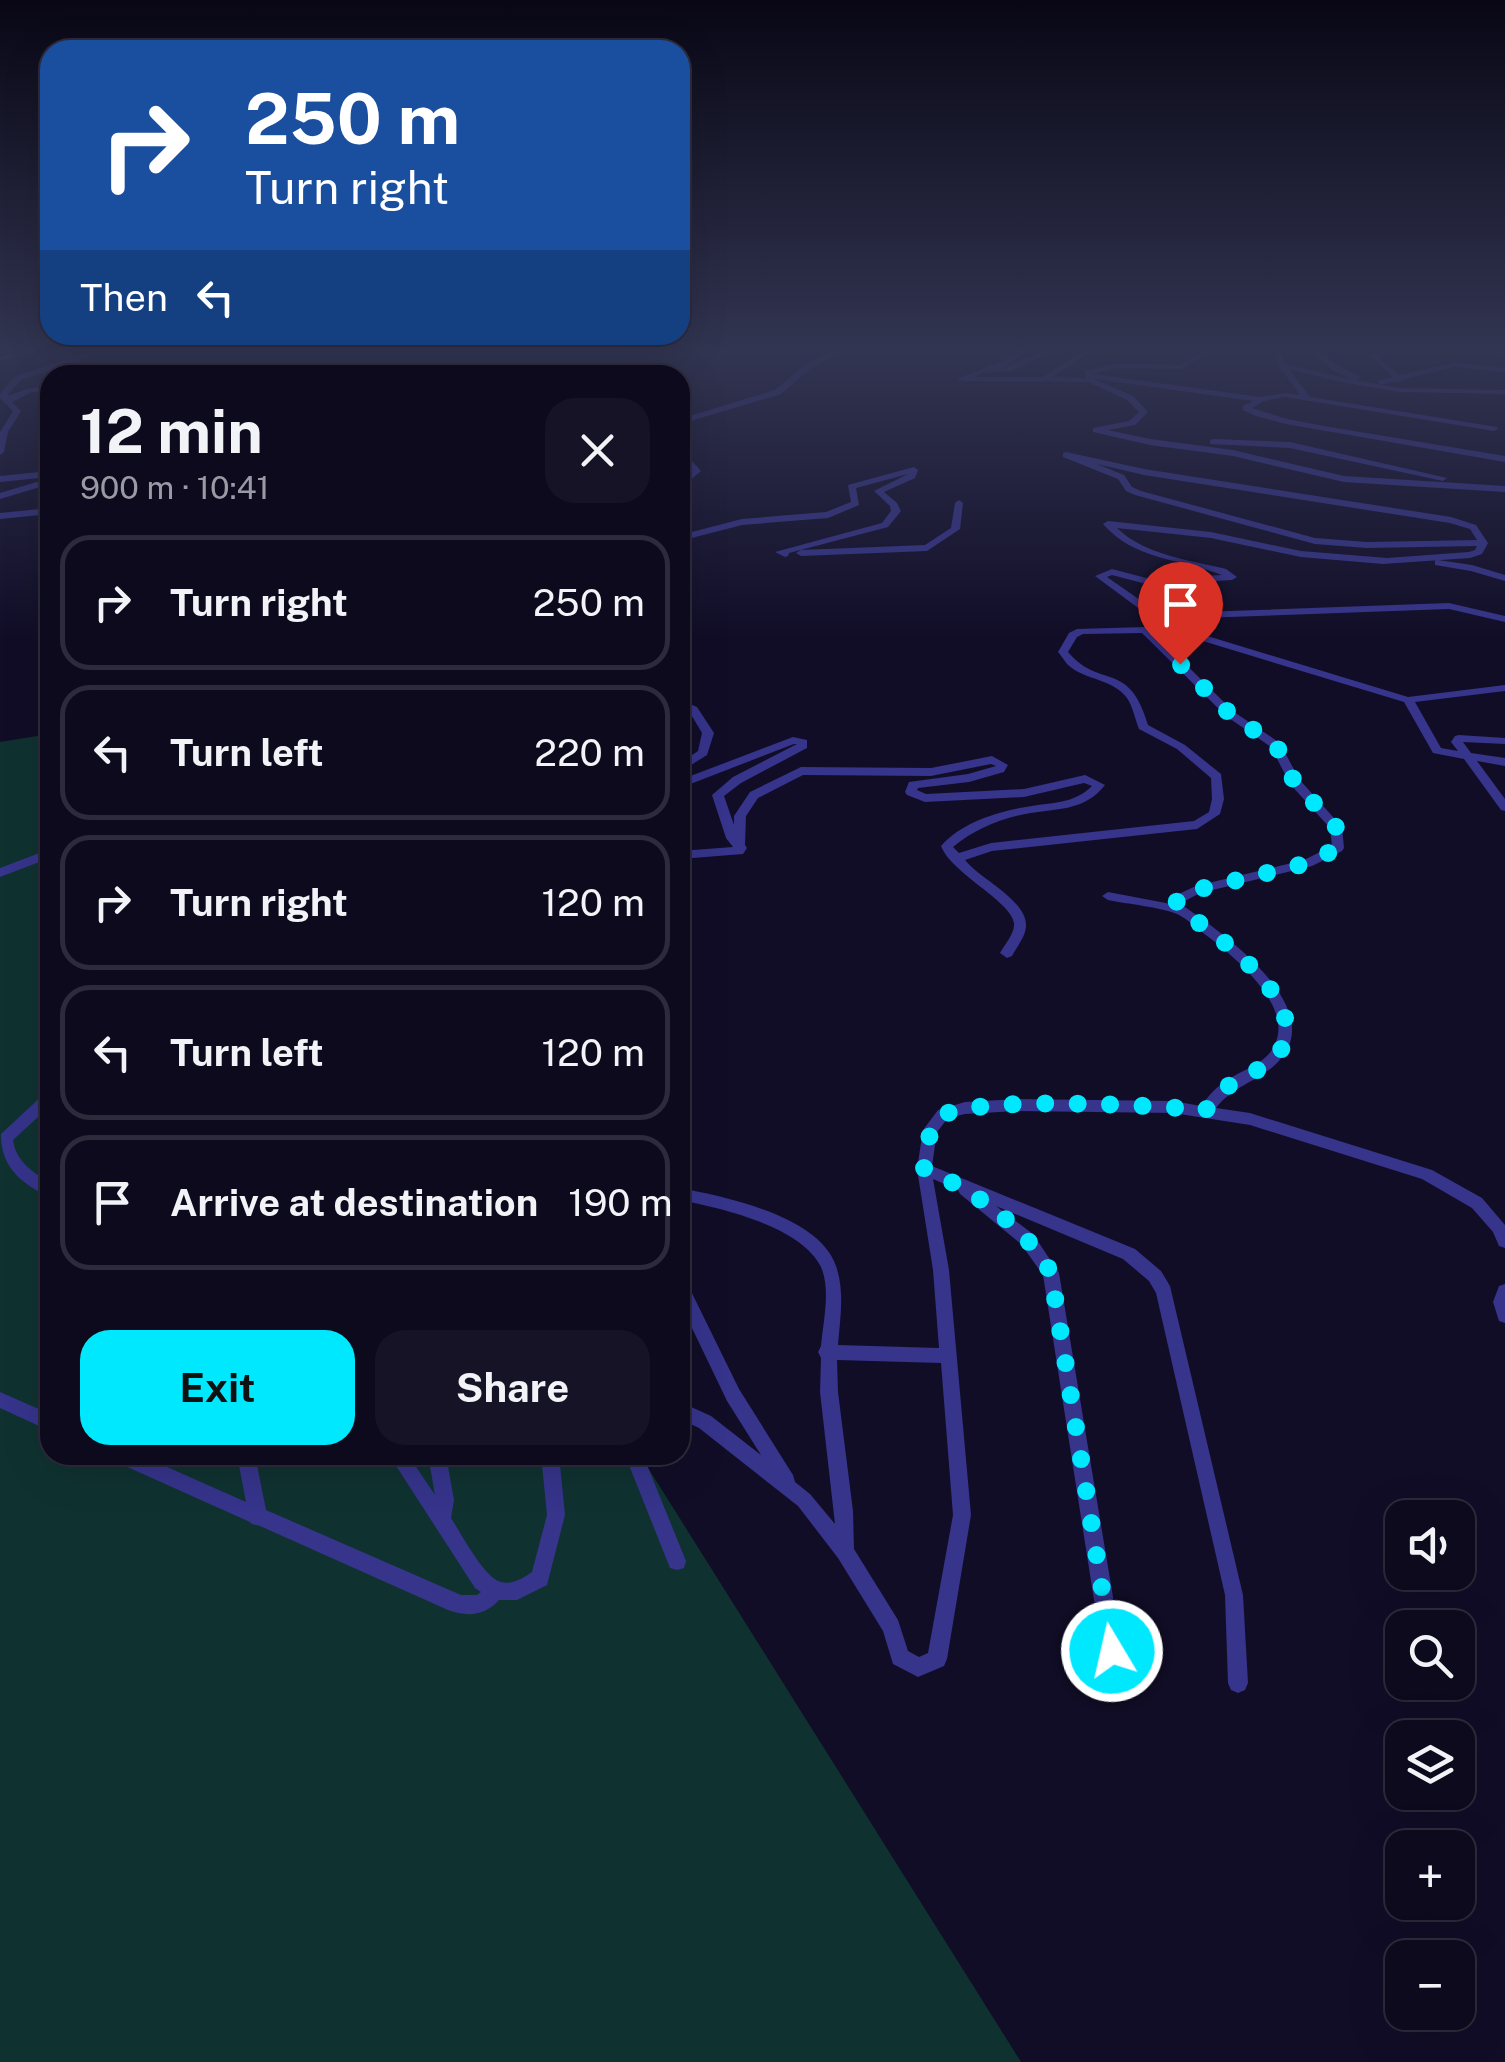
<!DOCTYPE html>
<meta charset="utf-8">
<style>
body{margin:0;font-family:"Public Sans",sans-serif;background:#161326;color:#f1f3f6;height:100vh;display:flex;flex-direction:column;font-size:38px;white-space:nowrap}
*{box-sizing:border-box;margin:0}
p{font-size:32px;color:#9a9aa4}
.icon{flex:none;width:55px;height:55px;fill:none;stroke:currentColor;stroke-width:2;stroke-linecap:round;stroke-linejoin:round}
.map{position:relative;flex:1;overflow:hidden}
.side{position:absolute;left:40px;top:365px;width:650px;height:1100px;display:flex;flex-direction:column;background:#0d0a1d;border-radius:30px;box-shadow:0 10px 40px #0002,0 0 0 2px #2d2b3b}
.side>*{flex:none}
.top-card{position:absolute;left:40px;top:40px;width:650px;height:305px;border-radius:30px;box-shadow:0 10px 40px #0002,0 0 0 2px #2d2b3b;background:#1a4fa0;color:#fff;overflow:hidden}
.fabs{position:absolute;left:1385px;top:1500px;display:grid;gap:20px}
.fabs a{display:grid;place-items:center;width:90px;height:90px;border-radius:20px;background:#0d0a1d;box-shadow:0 10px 40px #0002,0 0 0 2px #2d2b3b;font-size:50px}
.pin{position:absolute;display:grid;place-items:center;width:85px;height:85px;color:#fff;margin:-102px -42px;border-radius:50% 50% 50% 0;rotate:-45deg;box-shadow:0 0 10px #0007}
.pin .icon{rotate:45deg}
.me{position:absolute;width:110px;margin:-55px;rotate:351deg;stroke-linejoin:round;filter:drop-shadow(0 0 8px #0008)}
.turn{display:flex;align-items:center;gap:35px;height:210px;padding:0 40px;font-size:45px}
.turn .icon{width:130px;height:130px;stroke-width:2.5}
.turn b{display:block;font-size:70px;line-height:85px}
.then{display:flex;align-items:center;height:95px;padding:0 40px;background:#0003;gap:20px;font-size:38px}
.round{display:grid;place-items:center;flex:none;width:105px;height:105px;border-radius:30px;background:#161326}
.summary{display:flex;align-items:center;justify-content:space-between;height:170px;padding:0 40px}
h1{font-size:60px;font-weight:700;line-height:75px}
.primary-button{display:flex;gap:20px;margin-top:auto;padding:20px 40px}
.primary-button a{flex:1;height:115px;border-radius:30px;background:#00e8fe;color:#111;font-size:40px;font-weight:700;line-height:115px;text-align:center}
.primary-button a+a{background:#161326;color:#f1f3f6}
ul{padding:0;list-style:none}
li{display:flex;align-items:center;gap:30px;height:135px;margin:0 20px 15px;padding:0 20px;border:5px solid #2d2b3b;border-radius:30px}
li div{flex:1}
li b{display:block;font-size:38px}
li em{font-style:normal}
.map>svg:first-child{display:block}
</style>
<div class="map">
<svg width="1505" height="2062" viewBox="0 0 1505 2062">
<rect width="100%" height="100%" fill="#110d27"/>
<path fill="#0f3230" d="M 50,734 L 50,1455 L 640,1455 L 1021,2062 L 0,2062 L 0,742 Z"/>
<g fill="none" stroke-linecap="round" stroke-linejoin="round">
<path fill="#36348b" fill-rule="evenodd" d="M 20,351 L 30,351 L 0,361 L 0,357 Z
M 85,351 L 92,351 L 87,359 L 21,380 L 7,396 L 30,388 L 50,387 L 50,391 L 32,392 L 12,402 L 21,411 L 8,432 L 4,452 L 0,455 L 0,432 L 13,411 L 0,398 L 0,394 L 15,376 L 81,355 Z
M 834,351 L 843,351 L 813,367 L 781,394 L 680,424 L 680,419 L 775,390 L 807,363 Z
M 1019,351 L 1027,351 L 1006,366 L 994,370 C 1015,367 1034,350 1053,351 L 1011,371 L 982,373 L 974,377 L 1043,377 L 1083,351 L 1091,351 L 1053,377 L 1086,378 L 1085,371 L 1114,364 L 1180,365 L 1203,351 L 1211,351 L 1182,369 L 1114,368 L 1094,374 L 1260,397 L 1285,393 L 1300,395 L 1278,365 L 1274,351 L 1281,351 L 1285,364 L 1354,380 L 1332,370 L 1312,351 L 1320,351 L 1338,366 L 1359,376 L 1360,378 L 1356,380 L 1399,388 L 1505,390 L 1505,394 L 1399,392 L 1335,381 L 1289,369 L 1310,397 L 1497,427 L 1498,429 L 1494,431 L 1285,397 L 1264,401 L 1252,408 L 1287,419 L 1324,426 L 1505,456 L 1505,462 L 1286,424 L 1256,416 L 1243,410 L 1243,406 L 1253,401 L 1094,379 L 1133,396 L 1148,412 L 1135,425 L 1108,430 L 1150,439 L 1233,450 L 1344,476 L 1505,486 L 1505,492 L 1344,482 L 1233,456 L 1150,445 L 1093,432 L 1093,428 L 1129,421 L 1139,412 L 1127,400 L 1088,382 L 961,381 L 957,379 L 1000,362 Z
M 1382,351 L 1391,351 L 1378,357 L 1400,375 L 1454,363 L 1505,368 L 1505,372 L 1454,367 L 1404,379 L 1401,382 C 1394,380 1387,385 1379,384 L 1379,380 L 1393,377 L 1369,356 Z
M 1482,351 L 1505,352 L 1505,356 Z
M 1213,439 L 1290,442 L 1447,478 L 1443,481 L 1290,448 L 1210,444 L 1210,440 Z
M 680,448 L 701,471 L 680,489 L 680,481 L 692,471 L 680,456 Z
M 1066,452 L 1144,469 L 1451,517 L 1476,525 L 1488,543 L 1482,554 L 1470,558 L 1383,564 L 1301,557 L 1211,538 L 1117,528 C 1145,555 1189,560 1226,569 L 1237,577 L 1232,580 L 1150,585 L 1112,575 L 1107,577 L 1153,609 L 1179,622 L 1185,615 L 1201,612 L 1449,603 L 1505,616 L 1505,622 L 1449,609 L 1201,618 L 1192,619 L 1186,627 L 1191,631 L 1408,697 L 1505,685 L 1505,691 L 1415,702 L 1441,748 L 1458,751 L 1451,742 L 1455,736 L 1459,735 L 1505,738 L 1505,744 L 1463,742 L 1471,753 L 1505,758 L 1505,766 L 1477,761 L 1505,799 L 1505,811 L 1501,810 L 1464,759 L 1433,753 L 1404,702 L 1183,635 L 1145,613 L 1095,576 L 1112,569 L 1150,579 L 1222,575 C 1181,559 1134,560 1103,524 L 1108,521 L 1211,532 L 1301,551 L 1387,558 L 1469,552 L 1475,550 L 1477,546 L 1367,548 L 1315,544 L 1135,495 L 1126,491 L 1118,479 L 1063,457 L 1063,453 ZM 1097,464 L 1144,475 L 1450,523 L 1470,529 L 1477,540 L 1367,542 L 1315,538 L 1141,491 L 1132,487 L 1124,475 Z
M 914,467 L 918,470 L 915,478 L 884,492 L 897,503 L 901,511 L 888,527 L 789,553 L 788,556 L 785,557 L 775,552 L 882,523 L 891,511 L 890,506 L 874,491 L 908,474 L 856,488 L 859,505 L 828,518 L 742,525 L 680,541 L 680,535 L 742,519 L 826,512 L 851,502 L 848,485 Z
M 49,471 L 49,477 L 0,482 L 0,476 Z
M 50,478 L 50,484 L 0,499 L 0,493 Z
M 959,500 L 963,503 L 960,529 L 927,551 L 801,556 L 796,553 L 801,550 L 925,545 L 951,528 L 955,503 Z
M 50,508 L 50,514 L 0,519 L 0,513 Z
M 1438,560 L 1472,565 L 1505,575 L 1505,581 L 1471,571 L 1435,565 L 1435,561 Z
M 1145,627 L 1149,628 L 1234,712 L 1280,743 L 1299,779 L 1342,827 L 1344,848 L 1342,851 L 1312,866 L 1200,893 L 1183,902 L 1185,907 C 1224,934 1330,1009 1278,1062 C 1260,1081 1234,1085 1216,1108 L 1250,1113 L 1432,1170 L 1482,1198 L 1505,1225 L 1505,1248 L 1499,1246 L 1493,1232 L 1472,1208 L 1422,1179 L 1250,1125 L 1173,1113 L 1017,1111 L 965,1114 L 948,1118 L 937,1132 L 932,1166 L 1135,1249 L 1161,1271 L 1170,1286 L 1243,1595 L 1248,1683 L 1245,1690 L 1238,1693 L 1231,1690 L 1228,1683 L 1225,1595 L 1156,1293 L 1149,1281 L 1123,1259 L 996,1206 L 1033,1234 L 1059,1273 L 1122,1651 L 1119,1658 L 1112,1661 L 1105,1658 L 1102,1651 L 1043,1275 L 1021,1244 L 960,1194 L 958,1190 L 933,1179 L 949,1270 L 971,1515 L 947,1659 L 944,1666 L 918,1677 L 893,1664 L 883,1631 L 838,1558 L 798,1506 L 699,1428 L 680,1419 L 680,1402 L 711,1416 L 761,1455 L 727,1401 L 680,1303 L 680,1279 L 686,1281 L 739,1389 L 793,1475 L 795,1482 L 810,1494 L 835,1524 L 820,1392 L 821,1358 L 818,1352 L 821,1346 C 823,1322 831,1290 821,1267 C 801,1226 720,1208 680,1200 L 680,1188 C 726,1197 819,1216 836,1266 C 845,1292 840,1319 838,1345 L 939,1348 L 933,1270 L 917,1169 L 923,1130 L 938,1110 L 965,1102 L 1017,1099 L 1173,1101 L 1201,1106 C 1209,1095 1217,1086 1229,1079 C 1244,1069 1264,1064 1273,1048 C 1298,1007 1231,954 1202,932 C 1194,926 1186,918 1177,914 C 1160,907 1127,904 1108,900 L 1102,896 L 1108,892 L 1171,904 L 1172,897 L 1196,886 L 1304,860 L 1332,846 L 1330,828 L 1290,784 L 1271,747 L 1226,716 L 1142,633 L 1083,634 L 1077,637 L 1068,652 C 1100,690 1129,659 1148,725 L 1185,745 L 1221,774 L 1224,799 L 1220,814 L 1197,829 L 992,851 L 965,860 C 980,879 1027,900 1026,926 C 1026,936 1016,948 1012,956 L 1007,958 L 1000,953 C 1005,944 1015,933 1014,923 C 1011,901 951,873 941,846 C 961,823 996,812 1026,807 C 1050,802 1073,805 1092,786 L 1084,783 L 1024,797 L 925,802 L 907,795 L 905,792 L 909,782 L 968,774 L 996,766 L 991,764 L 931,776 L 803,775 L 758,798 L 746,816 L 745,845 L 747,848 L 743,854 L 680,859 L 680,851 L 733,847 L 726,838 L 712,795 L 733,777 L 797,744 L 794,744 L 680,788 L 680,780 L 793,737 L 807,740 L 807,748 L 741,783 L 724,796 L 734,825 L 734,816 L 750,792 L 801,767 L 931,768 L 992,756 L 1008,765 L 1004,772 L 969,782 L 918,788 L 917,790 L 926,794 L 1024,789 L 1085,775 L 1105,785 C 1084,812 1056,808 1025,814 C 1000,819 973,830 953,847 L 959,853 L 991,843 L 1194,821 L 1209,812 L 1212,799 L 1211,778 L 1177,749 L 1139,729 C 1135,719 1133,707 1127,698 C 1112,678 1086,681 1068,665 C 1067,664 1059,653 1058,652 L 1069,633 L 1077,629 ZM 837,1360 L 941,1363 L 953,1515 L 928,1653 L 919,1657 L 908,1651 L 898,1620 L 854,1549 L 853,1511 L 838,1392 Z
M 680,700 L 697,707 L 714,733 L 707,755 L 680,772 L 680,763 L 698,751 L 702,733 L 689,711 L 680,707 Z
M 50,849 L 50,858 L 0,877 L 0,868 Z
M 50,1091 L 50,1106 L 13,1140 C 16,1162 33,1172 50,1183 L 50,1197 C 22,1185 0,1166 1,1134 L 45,1093 Z
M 1505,1284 L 1505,1323 L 1499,1321 L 1493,1302 L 1499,1286 Z
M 0,1392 L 50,1414 L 50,1431 L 0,1408 Z
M 111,1455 L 140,1455 L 246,1502 L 237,1455 L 255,1455 L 266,1510 L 461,1595 L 477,1595 L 481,1592 L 475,1588 L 389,1455 L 408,1455 L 435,1495 L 428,1455 L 446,1455 L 454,1500 L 451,1518 C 461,1533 484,1578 501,1582 C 513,1585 523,1578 532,1572 L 547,1515 L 541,1455 L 559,1455 L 565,1515 L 547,1585 L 517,1600 L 499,1600 C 485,1616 467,1617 448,1610 L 260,1526 L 252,1524 L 250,1522 L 114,1461 Z
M 625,1455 L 643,1455 L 686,1561 L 684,1568 L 677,1570 L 670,1568 Z"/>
</g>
<linearGradient id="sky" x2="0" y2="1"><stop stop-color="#090715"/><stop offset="0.55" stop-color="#323552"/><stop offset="1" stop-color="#323552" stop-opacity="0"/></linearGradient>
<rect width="1505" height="639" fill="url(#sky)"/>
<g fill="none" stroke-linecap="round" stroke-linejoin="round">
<path stroke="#00e8fe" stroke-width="18" stroke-dasharray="0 32.4" d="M 1112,1651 L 1051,1273 C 1027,1228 971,1188 924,1169 L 926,1144 L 938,1118 C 968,1094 1160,1106 1206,1110 C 1229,1074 1258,1077 1277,1055 C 1319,1007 1213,931 1180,910 L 1176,900 L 1196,890 L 1308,863 L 1338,848 L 1336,827 L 1294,781 L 1276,745 L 1230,714 L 1180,664"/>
</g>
</svg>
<div class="fabs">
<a><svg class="icon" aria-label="sound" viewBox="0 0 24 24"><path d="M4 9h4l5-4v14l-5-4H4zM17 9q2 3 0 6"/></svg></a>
<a><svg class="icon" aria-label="search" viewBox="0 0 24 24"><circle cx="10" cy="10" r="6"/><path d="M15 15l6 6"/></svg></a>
<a><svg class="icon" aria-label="layers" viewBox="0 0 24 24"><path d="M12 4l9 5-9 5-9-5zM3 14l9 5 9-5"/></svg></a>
<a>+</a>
<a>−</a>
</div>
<div class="pin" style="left:1180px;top:664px;background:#d93025"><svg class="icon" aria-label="arrive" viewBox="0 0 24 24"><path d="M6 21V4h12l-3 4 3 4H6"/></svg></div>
<svg class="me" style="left:1112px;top:1651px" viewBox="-20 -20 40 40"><circle r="17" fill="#00e8fe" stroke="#fff" stroke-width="3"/><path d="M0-11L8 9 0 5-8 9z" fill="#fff"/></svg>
<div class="top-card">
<div class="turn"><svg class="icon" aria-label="right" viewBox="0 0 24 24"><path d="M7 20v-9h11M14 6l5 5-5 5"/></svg><div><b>250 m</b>Turn right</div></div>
<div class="then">Then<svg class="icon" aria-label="left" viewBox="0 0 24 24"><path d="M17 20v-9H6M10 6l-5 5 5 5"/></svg></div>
</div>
<section class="side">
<div class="summary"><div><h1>12 min</h1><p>900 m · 10:41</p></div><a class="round"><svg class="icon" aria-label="close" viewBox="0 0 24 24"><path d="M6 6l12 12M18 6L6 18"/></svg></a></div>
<ul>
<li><svg class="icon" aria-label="right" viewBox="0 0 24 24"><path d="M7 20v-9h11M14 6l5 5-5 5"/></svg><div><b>Turn right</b></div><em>250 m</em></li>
<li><svg class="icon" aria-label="left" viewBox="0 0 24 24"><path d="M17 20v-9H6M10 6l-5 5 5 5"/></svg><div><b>Turn left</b></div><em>220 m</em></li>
<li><svg class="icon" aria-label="right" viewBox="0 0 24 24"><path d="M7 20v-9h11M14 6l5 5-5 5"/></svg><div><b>Turn right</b></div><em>120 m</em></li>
<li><svg class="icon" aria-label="left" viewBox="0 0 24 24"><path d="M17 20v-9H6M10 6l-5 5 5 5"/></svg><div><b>Turn left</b></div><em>120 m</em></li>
<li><svg class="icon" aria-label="arrive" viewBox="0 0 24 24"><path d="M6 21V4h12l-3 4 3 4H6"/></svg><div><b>Arrive at destination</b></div><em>190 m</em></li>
</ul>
<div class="primary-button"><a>Exit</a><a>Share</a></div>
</section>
</div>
